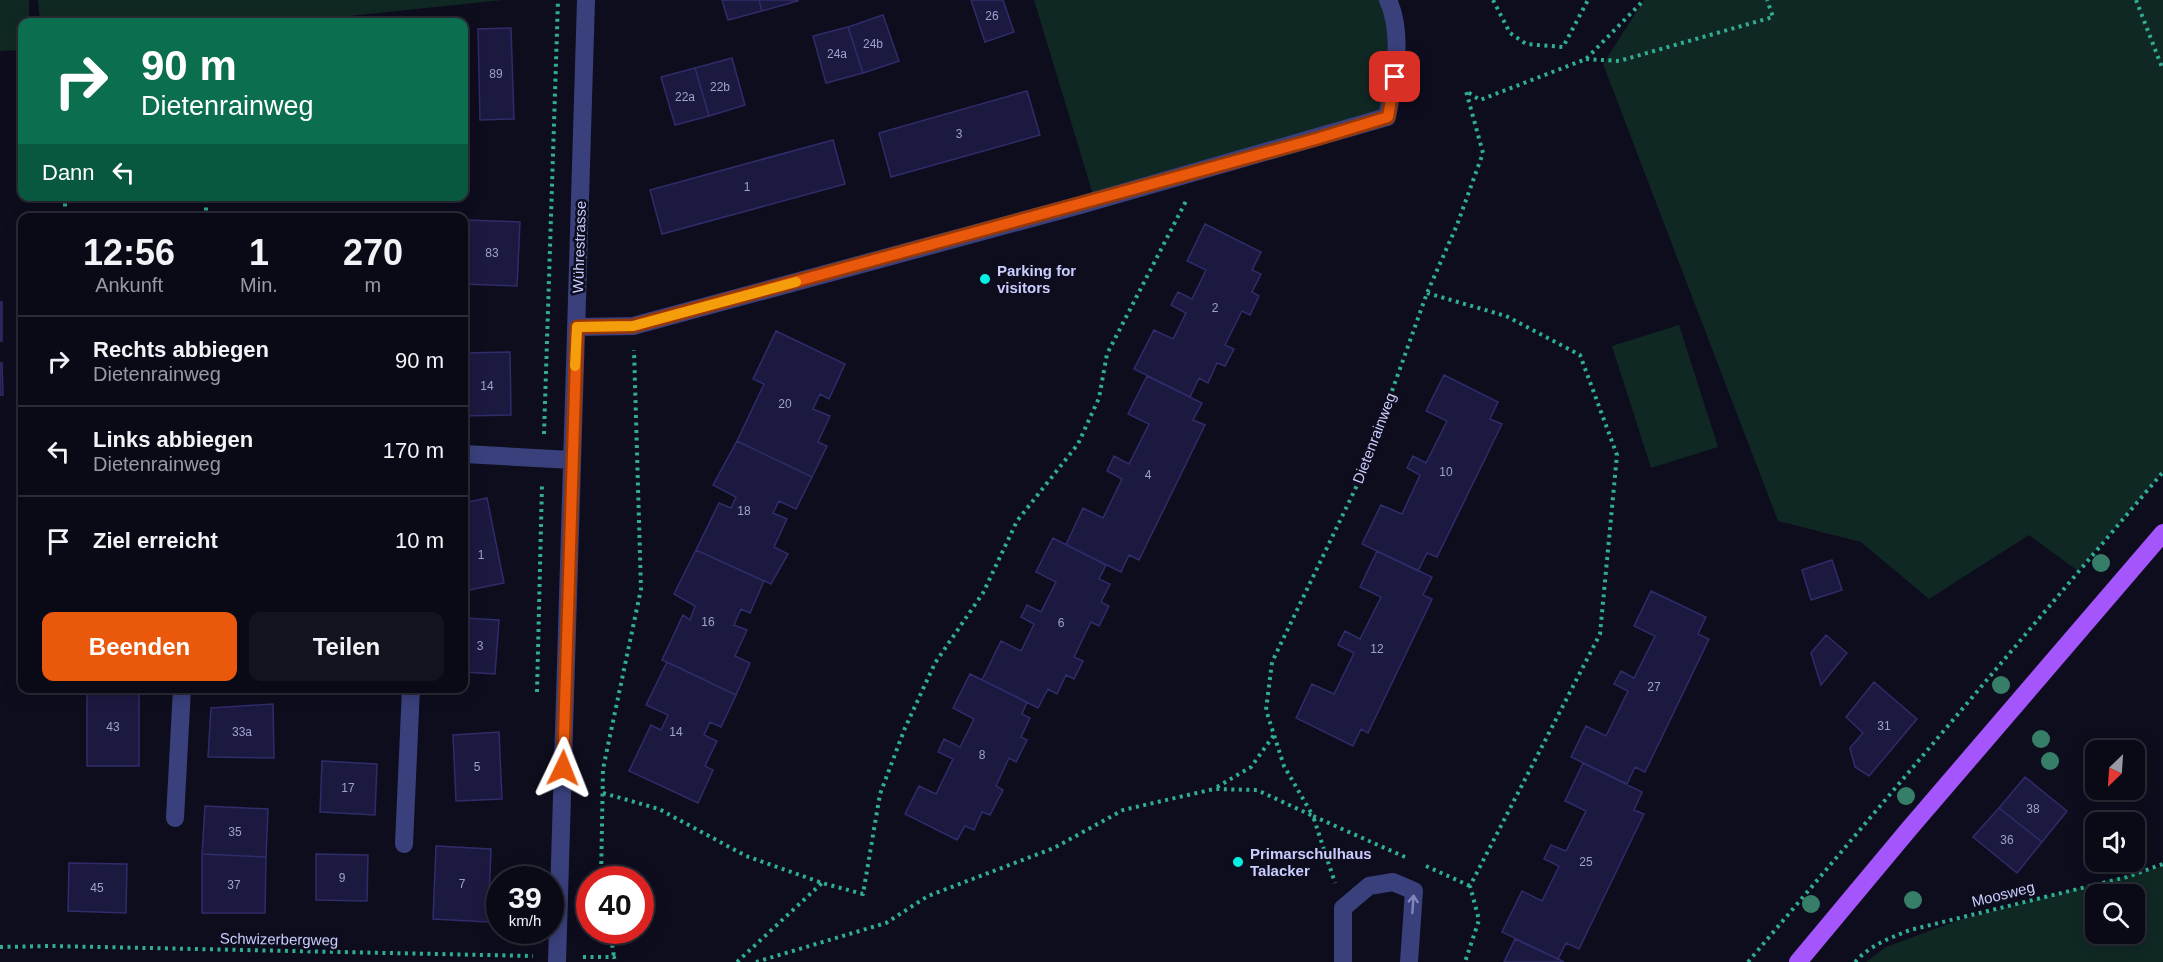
<!DOCTYPE html>
<html lang="de">
<meta charset="utf-8">
<style>
body{margin:0;font-family:Helvetica,sans-serif;background:#13131f;color:#f1f3f6;height:100vh;display:flex;flex-direction:column;font-size:22px;white-space:nowrap}
*{box-sizing:border-box;margin:0}
p{font-size:20px;color:#999aa1}
.icon{flex:none;width:33px;height:33px;fill:none;stroke:currentColor;stroke-width:2;stroke-linecap:round;stroke-linejoin:round}
.map{position:relative;flex:1;overflow:hidden}
.side{position:absolute;left:18px;top:213px;width:450px;height:480px;display:flex;flex-direction:column;background:#0a0a16;border-radius:12px;box-shadow:0 3px 15px #0003,0 0 0 2px #2a2b35}
.side>*{flex:none}
.guide{position:absolute;left:18px;top:18px;width:450px;height:183px;border-radius:12px;box-shadow:0 3px 15px #0003,0 0 0 2px #2a2b35;background:#0b6e4f;color:#fff;overflow:hidden}
.needle{width:39px;rotate:205deg}
.controls{position:absolute;left:2085px;top:740px;display:grid;gap:12px}
.controls a{display:grid;place-items:center;width:60px;height:60px;border-radius:12px;background:#0a0a16;box-shadow:0 3px 15px #0003,0 0 0 2px #2a2b35;font-size:30px}
.speed{position:absolute;left:486px;top:866px;display:flex;gap:12px;font-size:30px;font-weight:700;text-align:center}
.speed>*{display:grid;place-content:center;width:78px;height:78px;border-radius:50%;background:#0a0a16;box-shadow:0 3px 15px #0003,0 0 0 2px #2a2b35;line-height:1}
.speed small{font-size:15px;font-weight:400}
.speed .limit{border:9px solid #d22;background:#fff;color:#111}
.pin{position:absolute;display:grid;place-items:center;width:51px;height:51px;color:#fff;margin:-26px;border-radius:12px;box-shadow:0 3px 9px #0006}
.me{position:absolute;width:66px;margin:-33px;rotate:2deg;stroke-linejoin:round;filter:drop-shadow(0 0 4px #0008)}
.turn{display:flex;align-items:center;gap:21px;height:126px;padding:0 24px;font-size:27px}
.turn .icon{width:78px;height:78px;stroke-width:2.5}
.turn b{display:block;font-size:42px;line-height:51px}
.then{display:flex;align-items:center;height:57px;padding:0 24px;background:#0003;gap:12px;font-size:22px}
.eta{display:flex;justify-content:space-evenly;align-items:center;height:102px;text-align:center}
.eta b{font-size:36px;font-weight:800;line-height:42px}
.button{display:flex;gap:12px;margin-top:auto;padding:12px 24px}
.button a{flex:1;height:69px;border-radius:12px;background:#ea580c;color:#fff;font-size:24px;font-weight:800;line-height:69px;text-align:center}
.button a+a{background:#13131f;color:#f1f3f6}
ul{padding:0;list-style:none}
li{display:flex;align-items:center;gap:18px;height:90px;padding:0 24px;border-top:2px solid #2a2b35}
li div{flex:1}
li b{display:block;font-size:22px}
li em{font-style:normal}
.map>svg:first-child{display:block}
</style>
<div class="map">
<svg width="2163" height="962" viewBox="0 0 2163 962">
<rect width="100%" height="100%" fill="#0d0d1e"/>
<path fill="#102824" fill-rule="evenodd" d="M 0,0 L 29,0 L 29,22 L 22,22 L 22,50 L 0,51 Z
M 38,0 L 503,0 L 291,22 L 40,22 Z
M 1034,0 L 1388,0 L 1387,117 L 1095,201 Z
M 1644,0 L 2163,0 L 2163,472 L 2078,571 L 2029,535 L 1929,599 L 1861,542 L 1778,521 L 1603,64 Z
M 1679,325 L 1718,447 L 1651,468 L 1612,346 Z
M 2163,866 L 2163,962 L 1866,962 L 1886,947 L 1962,919 ZM 2096,894 L 2134,894 L 2134,933 L 2096,933 Z"/>
<path fill="#1b193f" stroke="#2f2c6a" stroke-width="1.5" d="M 722,0 L 759,0 L 762,11 L 728,20 Z
M 759,0 L 798,0 L 798,1 L 762,11 Z
M 971,0 L 1003,0 L 1014,32 L 985,42 Z
M 883,15 L 899,61 L 863,73 L 848,27 Z
M 848,27 L 863,73 L 826,83 L 813,36 Z
M 511,28 L 514,119 L 480,120 L 478,29 Z
M 732,58 L 745,105 L 709,116 L 695,68 Z
M 695,68 L 709,116 L 675,125 L 661,77 Z
M 1027,91 L 1040,135 L 891,177 L 879,133 Z
M 833,140 L 845,184 L 662,234 L 650,190 Z
M 467,220 L 520,222 L 517,286 L 465,284 Z
M 1205,224 L 1261,252 L 1252,270 L 1261,274 L 1252,292 L 1259,296 L 1250,315 L 1242,311 L 1225,345 L 1234,349 L 1225,366 L 1217,363 L 1208,383 L 1199,378 L 1190,397 L 1134,369 L 1154,330 L 1173,339 L 1186,313 L 1171,305 L 1178,292 L 1192,299 L 1206,270 L 1187,261 Z
M 0,302 L 2,302 L 2,341 L 0,341 Z
M 776,331 L 845,364 L 829,399 L 820,394 L 813,409 L 830,416 L 818,442 L 827,446 L 812,477 L 737,441 L 764,384 L 753,379 Z
M 510,352 L 511,415 L 465,416 L 464,353 Z
M 0,363 L 2,363 L 3,395 L 0,395 Z
M 1444,375 L 1498,402 L 1490,419 L 1502,424 L 1437,557 L 1427,553 L 1418,571 L 1362,544 L 1381,505 L 1402,514 L 1420,475 L 1407,468 L 1413,456 L 1426,463 L 1447,421 L 1426,411 Z
M 1147,376 L 1202,403 L 1193,420 L 1205,425 L 1139,560 L 1129,555 L 1121,572 L 1066,545 L 1083,508 L 1103,518 L 1122,479 L 1107,471 L 1114,456 L 1129,464 L 1149,424 L 1128,414 Z
M 737,441 L 812,477 L 796,509 L 779,501 L 773,513 L 787,519 L 774,547 L 788,554 L 771,584 L 696,550 L 719,503 L 731,508 L 736,497 L 713,485 Z
M 487,498 L 504,583 L 464,591 L 464,503 Z
M 1053,538 L 1106,565 L 1099,579 L 1110,584 L 1101,602 L 1109,606 L 1099,626 L 1091,622 L 1074,657 L 1083,661 L 1074,679 L 1066,675 L 1057,694 L 1048,689 L 1038,708 L 982,680 L 1001,641 L 1021,651 L 1034,624 L 1021,617 L 1027,605 L 1041,612 L 1056,582 L 1036,572 Z
M 696,550 L 764,581 L 750,613 L 741,609 L 734,625 L 747,630 L 735,656 L 750,663 L 736,695 L 662,660 L 683,615 L 690,620 L 695,606 L 674,594 Z
M 1377,551 L 1432,577 L 1423,595 L 1432,599 L 1368,733 L 1361,729 L 1353,746 L 1296,718 L 1312,684 L 1334,694 L 1354,653 L 1338,645 L 1345,631 L 1360,639 L 1381,597 L 1360,587 Z
M 1832,560 L 1842,590 L 1811,600 L 1802,570 Z
M 1651,591 L 1706,617 L 1698,634 L 1709,639 L 1645,772 L 1635,767 L 1627,784 L 1571,757 L 1586,726 L 1606,736 L 1628,691 L 1614,684 L 1621,671 L 1634,678 L 1655,636 L 1634,626 Z
M 464,618 L 499,620 L 495,674 L 464,672 Z
M 1826,635 L 1847,653 L 1821,685 L 1811,653 Z
M 667,662 L 736,695 L 721,727 L 710,722 L 704,735 L 717,741 L 705,766 L 713,770 L 698,803 L 629,771 L 651,725 L 661,730 L 668,715 L 646,705 Z
M 970,674 L 1027,702 L 1022,714 L 1030,718 L 1021,737 L 1027,740 L 1016,762 L 1009,758 L 996,786 L 1003,790 L 990,815 L 982,812 L 974,830 L 965,826 L 957,840 L 905,814 L 919,786 L 936,794 L 953,759 L 938,752 L 944,739 L 960,747 L 974,719 L 953,708 Z
M 1874,682 L 1917,719 L 1869,776 L 1855,767 L 1850,748 L 1863,733 L 1846,717 Z
M 87,688 L 139,688 L 139,766 L 87,766 Z
M 273,704 L 274,758 L 208,757 L 211,708 Z
M 499,732 L 502,799 L 456,801 L 453,735 Z
M 322,761 L 377,764 L 375,815 L 320,812 Z
M 1583,763 L 1642,792 L 1634,810 L 1644,814 L 1579,949 L 1566,943 L 1558,959 L 1502,932 L 1522,891 L 1542,901 L 1559,866 L 1544,859 L 1551,845 L 1566,851 L 1586,811 L 1565,801 Z
M 2025,777 L 2067,811 L 2042,842 L 1999,808 Z
M 205,806 L 268,809 L 266,857 L 202,854 Z
M 1999,808 L 2042,842 L 2017,873 L 1973,837 Z
M 436,846 L 491,849 L 488,922 L 433,919 Z
M 202,854 L 266,857 L 265,913 L 202,913 Z
M 316,854 L 368,855 L 367,901 L 316,900 Z
M 69,863 L 127,864 L 126,913 L 68,911 Z
M 1515,939 L 1558,959 L 1564,962 L 1504,962 Z"/>
<g fill="none" stroke-linecap="round" stroke-linejoin="round">
<path stroke="#30ad93" stroke-width="4" stroke-dasharray="3 4.5" stroke-linecap="butt" d="M 1493,0 L 1510,33 L 1526,44 L 1563,47 L 1588,0
M 2136,0 L 2163,70
M 1586,59 L 1619,61 L 1773,17 L 1767,0
M 65,196 L 65,218
M 206,218 L 206,196
M 1427,293 L 1506,316 L 1580,355 L 1617,455 L 1600,634 L 1470,886 L 1479,920 L 1465,962
M 544,434 L 558,0
M 537,692 L 542,484
M 1217,787 L 1251,767 L 1274,735
M 603,793 L 659,809 L 746,856 L 822,883 L 863,894 L 880,794 L 905,728 L 935,663 L 983,593 L 1017,521 L 1078,444 L 1099,398 L 1107,354 L 1186,201
M 1405,857 L 1313,816 L 1284,766 L 1266,710 L 1272,662 L 1362,475 L 1427,293 L 1457,225 L 1483,153 L 1466,91 L 1480,100 L 1586,59 L 1644,0
M 1426,866 L 1470,886
M 601,879 L 603,769 L 641,589 L 634,350
M 610,930 L 614,957
M 0,947 L 51,946 L 533,956
M 583,957 L 614,957 L 615,962
M 737,962 L 822,883
M 756,962 L 886,923 L 928,896 L 1054,848 L 1123,810 L 1214,789 L 1257,790 L 1313,816 L 1335,883
M 1748,962 L 2163,472
M 1855,962 C 1870,945 1890,938 1910,930 L 2127,877 L 2163,864"/>
<path stroke="#39407c" stroke-width="18" d="M 577,327 L 633,326 L 1080,205 L 1387,117 C 1394,82 1404,34 1388,0
M 464,454 L 572,460
M 175,818 L 182,688
M 404,844 L 411,688
M 557,962 L 586,0
M 1343,962 L 1343,908 L 1369,886 L 1393,882 L 1414,891 L 1409,962"/>
<path stroke="#a455fb" stroke-width="18" d="M 1798,962 L 1909,829 L 2163,533"/>
</g>
<g fill="#377e69">
<circle cx="2101" cy="563" r="9"/>
<circle cx="2001" cy="685" r="9"/>
<circle cx="2041" cy="739" r="9"/>
<circle cx="2050" cy="761" r="9"/>
<circle cx="1906" cy="796" r="9"/>
<circle cx="1913" cy="900" r="9"/>
<circle cx="1811" cy="904" r="9"/>
</g>
<defs><path id="oneway-shaft" d="M-6 0H5M1.5-3L5.5 0L1.5 3" fill="none" stroke-width="1.6" stroke-linecap="round" stroke-linejoin="round" transform="scale(1.5)"/></defs>
<use stroke="#8286bd" href="#oneway-shaft" transform="translate(1413 904) rotate(-86)"/>
<g fill="none" stroke-linecap="round" stroke-linejoin="round">
<defs>
<path id="route" d="M 563,768 L 577,327 L 633,326 L 1316,139 L 1388,117 L 1395,77"/>
</defs>
<use href="#route" stroke="#983908" stroke-width="15"/>
<use href="#route" stroke="#ea580c" stroke-width="10"/>
<path stroke="#f59e0b" stroke-width="10" d="M 575,366 L 577,327 L 633,326 L 796,282"/>
</g>
<g fill="#06efe3" stroke="#0d0d1e" stroke-width="2">
<circle cx="985" cy="279" r="6"/>
<circle cx="1238" cy="862" r="6"/>
</g>
<g text-anchor="middle" dominant-baseline="central" stroke-width="5" stroke-linejoin="round" paint-order="stroke">
<g font-size="12" fill="#9fa0ce">
<text x="992" y="16">26</text>
<text x="873" y="44">24b</text>
<text x="837" y="54">24a</text>
<text x="496" y="74">89</text>
<text x="720" y="87">22b</text>
<text x="685" y="97">22a</text>
<text x="959" y="134">3</text>
<text x="747" y="187">1</text>
<text x="492" y="253">83</text>
<text x="1215" y="308">2</text>
<text x="487" y="386">14</text>
<text x="785" y="404">20</text>
<text x="1446" y="472">10</text>
<text x="1148" y="475">4</text>
<text x="744" y="511">18</text>
<text x="481" y="555">1</text>
<text x="708" y="622">16</text>
<text x="1061" y="623">6</text>
<text x="480" y="646">3</text>
<text x="1377" y="649">12</text>
<text x="1654" y="687">27</text>
<text x="1884" y="726">31</text>
<text x="113" y="727">43</text>
<text x="242" y="732">33a</text>
<text x="676" y="732">14</text>
<text x="982" y="755">8</text>
<text x="477" y="767">5</text>
<text x="348" y="788">17</text>
<text x="2033" y="809">38</text>
<text x="235" y="832">35</text>
<text x="2007" y="840">36</text>
<text x="1586" y="862">25</text>
<text x="342" y="878">9</text>
<text x="462" y="884">7</text>
<text x="234" y="885">37</text>
<text x="97" y="888">45</text>
</g>
<g font-size="15" fill="#cbcdfe" stroke="#0d0d1e">
<text transform="translate(579 247) rotate(-88)">Wührestrasse</text>
<text transform="translate(1374 438) rotate(-69)">Dietenrainweg</text>
<text transform="translate(2003 894) rotate(-14)">Moosweg</text>
<text transform="translate(279 939) rotate(1)">Schwizerbergweg</text>
</g>
<g font-size="15" font-weight="bold" fill="#cbcdfe" stroke="#0d0d1e" text-anchor="start">
<text x="997" y="270">Parking for<tspan x="997" dy="17">visitors</tspan></text>
<text x="1250" y="853">Primarschulhaus<tspan x="1250" dy="17">Talacker</tspan></text>
</g>
</g>
</svg>
<div class="controls">
<a><svg class="needle" viewBox="-14 -14 28 28"><path d="M0-13l5 13h-10z" fill="#e53935"/><path d="M0 13l5-13h-10z" fill="#999aa1"/></svg></a>
<a><svg class="icon" aria-label="sound" viewBox="0 0 24 24"><path d="M4 9h4l5-4v14l-5-4H4zM17 9q2 3 0 6"/></svg></a>
<a><svg class="icon" aria-label="search" viewBox="0 0 24 24"><circle cx="10" cy="10" r="6"/><path d="M15 15l6 6"/></svg></a>
</div>
<div class="speed"><div>39<small>km/h</small></div><div class="limit">40</div></div>
<div class="pin" style="left:1395px;top:77px;background:#d93025"><svg class="icon" aria-label="arrive" viewBox="0 0 24 24"><path d="M6 21V4h12l-3 4 3 4H6"/></svg></div>
<svg class="me" style="left:563px;top:768px" viewBox="-20 -20 40 40"><path d="M0-17L14 15 0 8-14 15z" fill="#ea580c" stroke="#fff" stroke-width="4"/></svg>
<div class="guide">
<div class="turn"><svg class="icon" aria-label="right" viewBox="0 0 24 24"><path d="M7 20v-9h11M14 6l5 5-5 5"/></svg><div><b>90 m</b>Dietenrainweg</div></div>
<div class="then">Dann<svg class="icon" aria-label="left" viewBox="0 0 24 24"><path d="M17 20v-9H6M10 6l-5 5 5 5"/></svg></div>
</div>
<section class="side">
<div class="eta">
<div><b>12:56</b><p>Ankunft</p></div>
<div><b>1</b><p>Min.</p></div>
<div><b>270</b><p>m</p></div>
</div>
<ul>
<li><svg class="icon" aria-label="right" viewBox="0 0 24 24"><path d="M7 20v-9h11M14 6l5 5-5 5"/></svg><div><b>Rechts abbiegen</b><p>Dietenrainweg</p></div><em>90 m</em></li>
<li><svg class="icon" aria-label="left" viewBox="0 0 24 24"><path d="M17 20v-9H6M10 6l-5 5 5 5"/></svg><div><b>Links abbiegen</b><p>Dietenrainweg</p></div><em>170 m</em></li>
<li><svg class="icon" aria-label="arrive" viewBox="0 0 24 24"><path d="M6 21V4h12l-3 4 3 4H6"/></svg><div><b>Ziel erreicht</b></div><em>10 m</em></li>
</ul>
<div class="button"><a>Beenden</a><a>Teilen</a></div>
</section>
</div>
